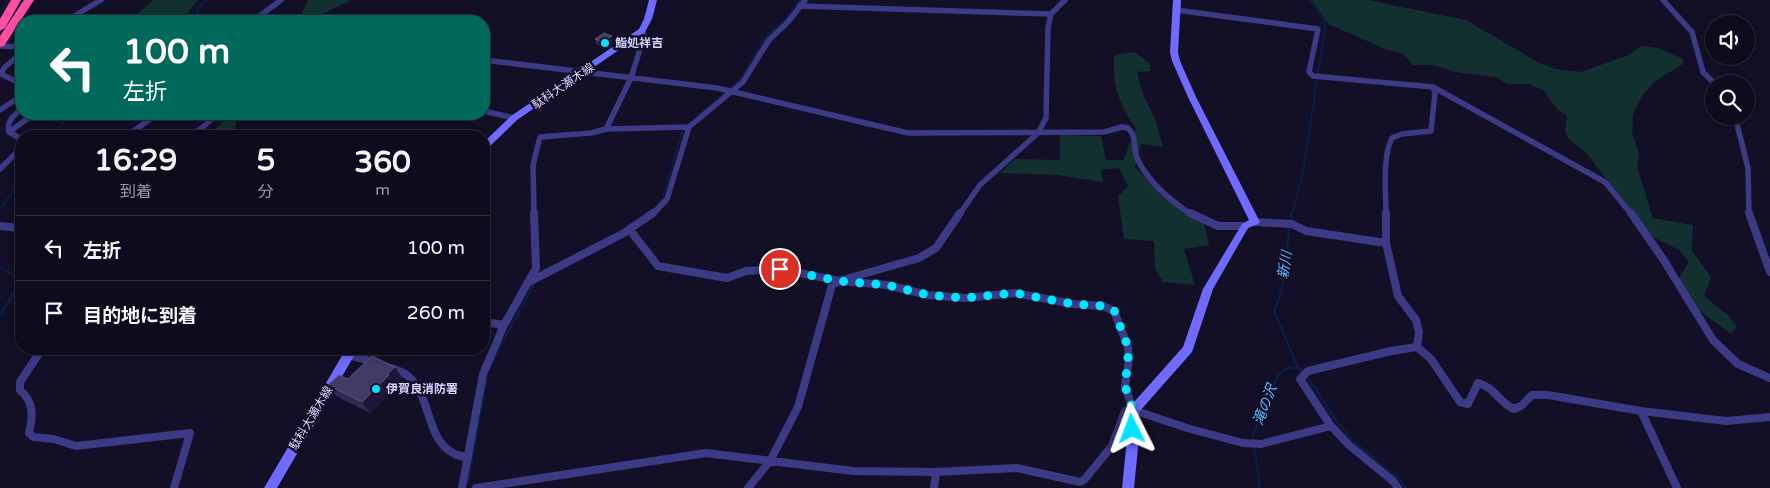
<!DOCTYPE html>
<html lang="ja">
<meta charset="utf-8">
<style>
body{margin:0;font-family:"Varela Round","Noto Sans JP",sans-serif;background:#171425;color:#f1f3f6;height:100vh;display:flex;flex-direction:column;font-size:19px;white-space:nowrap}
*{box-sizing:border-box;margin:0}
p{font-size:16px;color:#9b9ba3}
.icon{flex:none;width:28px;height:28px;fill:none;stroke:currentColor;stroke-width:2;stroke-linecap:round;stroke-linejoin:round}
.map{position:relative;flex:1;overflow:hidden}
.drawer{position:absolute;left:15px;top:130px;width:475px;height:225px;display:flex;flex-direction:column;background:#0e0b1c;border-radius:20px;box-shadow:0 2px 8px #0003,0 0 0 1px #2e2b3b}
.drawer>*{flex:none}
.banner{position:absolute;left:15px;top:15px;width:475px;height:105px;border-radius:20px;box-shadow:0 2px 8px #0003,0 0 0 1px #2e2b3b;background:#00695c;color:#fff;overflow:hidden}
.controls{position:absolute;left:1705px;top:15px;display:grid;gap:10px}
.controls a{display:grid;place-items:center;width:50px;height:50px;border-radius:50%;background:#0e0b1c;box-shadow:0 2px 8px #0003,0 0 0 1px #2e2b3b;font-size:25px}
.pin{position:absolute;display:grid;place-items:center;width:42px;height:42px;color:#fff;margin:-21px;border:2px solid #fff;border-radius:50%;box-shadow:0 1px 5px #0007}
.me{position:absolute;width:55px;margin:-28px;rotate:357deg;stroke-linejoin:round;filter:drop-shadow(0 0 4px #0008)}
.turn{display:flex;align-items:center;gap:18px;height:105px;padding:0 25px;font-size:22px}
.turn .icon{width:65px;height:65px;stroke-width:2.5}
.turn b{display:block;font-size:35px;line-height:42px}
.eta{display:flex;justify-content:space-evenly;align-items:center;height:85px;text-align:center}
.eta b{font-size:30px;font-weight:800;line-height:35px}
ul{padding:0;list-style:none}
li{display:flex;align-items:center;gap:15px;height:65px;padding:0 25px;border-top:1px solid #2e2b3b}
li div{flex:1}
li b{display:block;font-size:19px}
li em{font-style:normal}
.map>svg:first-child{display:block}
</style>
<div class="map">
<svg width="1770" height="488" viewBox="0 0 1770 488">
<rect width="100%" height="100%" fill="#130f26"/>
<path fill="#12302f" d="M 153,0 L 198,0 L 185,16 L 147,20 L 134,17 Z
M 308,0 L 352,0 L 320,15 L 314,21 L 289,21 L 301,15 Z
M 1312,0 L 1368,0 L 1466,20 L 1534,60 L 1555,69 L 1581,72 L 1628,55 L 1641,46 L 1658,48 L 1683,59 L 1683,64 L 1654,82 L 1642,96 L 1633,114 L 1632,133 L 1639,153 L 1637,167 L 1653,218 L 1693,225 L 1692,251 L 1711,277 L 1704,296 L 1729,316 L 1737,327 L 1731,334 L 1700,311 L 1679,278 L 1689,262 L 1679,250 L 1649,235 L 1588,155 L 1568,138 L 1565,131 L 1567,116 L 1557,109 L 1544,91 L 1529,84 L 1507,84 L 1496,77 L 1455,72 L 1434,65 L 1413,65 L 1403,54 L 1388,50 L 1328,24 Z
M 1135,52 L 1150,64 L 1150,71 L 1137,72 L 1143,94 L 1155,119 L 1163,147 L 1141,144 L 1135,167 L 1165,198 L 1204,224 L 1209,245 L 1184,249 L 1195,285 L 1163,282 L 1155,269 L 1154,241 L 1124,239 L 1118,196 L 1128,186 L 1119,168 L 1101,170 L 1103,182 L 1057,175 L 1000,173 L 1015,159 L 1060,160 L 1060,135 L 1101,136 L 1106,160 L 1123,160 L 1136,129 C 1118,102 1113,88 1114,55 Z
M 229,114 L 241,114 L 236,119 L 234,136 L 200,136 L 218,127 Z"/>
<g fill="none" stroke-linecap="round" stroke-linejoin="round">
<path stroke="#0a1f44" stroke-width="2" d="M 0,15 L 8,0
M 196,21 L 198,8 L 206,0
M 730,89 L 741,79 L 765,38 L 786,19 L 800,0
M 52,136 L 66,119 L 74,114
M 655,208 L 662,200 L 683,129 L 725,93
M 0,209 L 21,180
M 1292,215 L 1303,172 L 1325,27 L 1324,21 L 1310,0"/>
<path stroke="#0a1f44" stroke-width="2.5" d="M 1292,213 C 1284,248 1290,275 1274,311 L 1298,367 L 1316,389 L 1336,421 L 1354,442 L 1401,481 L 1406,488
M 0,267 L 19,279 L 16,290 L 0,315
M 468,482 L 487,375 L 496,354 L 533,286
M 1260,488 L 1253,435 L 1277,376 L 1287,368 L 1298,367"/>
<path stroke="#3d3a85" stroke-width="5.5" d="M 1663,0 L 1692,32 L 1703,72 L 1715,84
M 800,6 L 1051,14
M 1176,10 L 1318,29 L 1309,72 L 1313,76 L 1433,87 L 1605,182 L 1632,215
M 66,21 L 101,0
M 253,21 L 281,0
M 0,46 L 21,47
M 21,53 L 4,68 L 1,74 L 21,84
M 484,60 L 717,88 L 908,133 L 1104,132 L 1122,127 L 1128,128 C 1138,138 1132,149 1138,160 C 1149,183 1171,201 1192,215
M 21,109 C 14,116 6,121 9,132 L 21,139
M 0,110 L 21,96
M 484,111 L 514,118
M 1735,116 L 1748,168 L 1749,215
M 606,129 L 631,78 L 644,36 L 642,30
M 9,132 L 34,114
M 127,136 L 157,114
M 192,136 L 218,114
M 0,169 L 20,149 L 21,145
M 534,215 L 533,165 L 540,137 L 591,133 L 606,129 L 689,127
M 652,215 L 667,199 L 689,127 L 743,82 L 769,40 L 788,22 L 805,0
M 959,215 L 980,185 L 1038,133 L 1046,118 L 1048,27 L 1051,14 L 1065,0
M 1386,215 C 1386,193 1382,157 1392,138 L 1402,134 L 1431,131 L 1435,93 L 1433,87"/>
<path stroke="#3d3a85" stroke-width="8" d="M 1190,213 L 1218,226 L 1245,226
M 1386,213 L 1386,243 L 1398,296 L 1416,320 L 1419,332 L 1417,347
M 1631,213 L 1663,259 L 1713,340 L 1738,364 L 1770,378
M 1749,213 L 1770,272
M 1255,222 L 1292,224 L 1306,231 L 1386,243
M 0,226 L 21,228
M 630,230 L 658,266 L 727,278 L 746,271 L 780,269 L 839,281 L 887,285 L 928,295 L 965,298 L 1015,293 L 1073,304 L 1103,306 L 1114,311 L 1128,347 L 1129,359 L 1125,386 L 1133,410
M 529,282 L 624,233 L 653,213
M 484,322 L 504,325
M 42,349 L 20,382 L 20,390 C 34,402 33,416 29,433 L 33,437 L 54,439 L 76,446 L 190,433 L 174,488
M 348,355 L 377,363
M 390,368 C 396,370 403,372 408,376 C 432,396 425,438 453,453 C 457,456 463,456 468,458
M 1641,411 L 1677,488
M 462,488 L 483,374 L 504,325 L 536,268 L 534,213
M 476,488 L 706,453 L 853,471 L 936,472 L 1017,468 L 1080,482 L 1084,480 L 1112,446 L 1125,411 L 1133,410 L 1187,428 L 1243,443 L 1261,444 L 1331,426
M 748,488 L 770,461 L 798,407 L 832,285 L 839,281 L 919,258 L 936,248 L 960,213
M 934,488 L 936,472
M 1398,488 L 1393,481 L 1350,446 L 1331,426 L 1300,379 L 1308,371 L 1391,351 L 1417,347 L 1431,359 L 1460,402 L 1468,404 L 1478,383 C 1494,387 1500,403 1514,409 L 1521,406 L 1532,395 L 1548,395 L 1641,411 L 1726,421 L 1770,417"/>
<path fill="#6f6bff" fill-rule="evenodd" d="M 649,0 L 657,0 L 652,19 L 645,32 L 517,120 L 487,149 L 484,150 L 484,142 L 511,116 L 639,29 L 644,19 Z
M 1173,0 L 1181,0 L 1178,52 L 1180,61 L 1196,97 L 1260,222 L 1258,224 L 1248,228 L 1213,289 L 1192,352 L 1139,412 L 1138,448 L 1134,488 L 1122,488 L 1126,448 L 1127,410 L 1183,347 L 1203,289 L 1242,224 L 1249,220 L 1188,97 L 1172,61 L 1170,52 Z
M 346,349 L 358,349 L 277,488 L 264,488 Z"/>
<path fill="#ff4fa3" fill-rule="evenodd" d="M 11,0 L 21,0 L 5,28 L 0,31 L 0,19 Z
M 24,0 L 34,0 L 4,46 L 0,47 L 0,36 Z"/>
</g>
<path fill="#312854" d="M 612,36 L 613,42 L 605,48 L 596,44 L 595,39 Z
M 395,367 L 402,378 L 395,385 L 396,387 L 370,413 L 336,396 L 328,385 Z"/>
<path fill="#1d163a" d="M 612,36 L 613,42 L 605,48 L 603,42 Z
M 395,367 L 402,378 L 395,385 L 396,387 L 370,413 L 362,402 Z"/>
<path fill="#433a66" stroke="#5a527e" d="M 604,33 L 612,36 L 603,42 L 595,39 Z
M 372,356 L 395,367 L 387,374 L 389,375 L 362,402 L 328,385 L 339,375 L 348,379 Z"/>
<g fill="none" stroke-linecap="round" stroke-linejoin="round">
<path stroke="#00e5ff" stroke-width="9" stroke-dasharray="0 16.2" d="M 780,269 L 839,281 L 887,285 L 928,295 L 964,298 L 1015,293 L 1073,304 L 1103,306 L 1114,310 L 1128,347 L 1128,359 L 1125,386 L 1133,410 L 1132,429"/>
</g>
<g fill="#00e5ff" stroke="#130f26" stroke-width="2">
<circle cx="605" cy="43" r="5"/>
<circle cx="376" cy="389" r="5"/>
</g>
<g text-anchor="middle" dominant-baseline="central" stroke-width="5" stroke-linejoin="round" paint-order="stroke">
<g font-size="12" font-weight="bold" fill="#d9d4ff" stroke="#130f26" text-anchor="start">
<text x="615" y="43">鮨処祥吉</text>
<text x="386" y="389">伊賀良消防署</text>
</g>
<g font-size="12" fill="#d9d4ff" stroke="#130f26">
<text transform="translate(563 86) rotate(-34)">駄科大瀬木線</text>
<text transform="translate(311 418) rotate(-59)">駄科大瀬木線</text>
</g>
<g font-size="14" font-style="italic" fill="#62b6ff" stroke="#130f26">
<text transform="translate(1285 265) rotate(-81)">新川</text>
<text transform="translate(1265 405) rotate(-69)">滝の沢</text>
</g>
</g>
</svg>
<div class="controls">
<a><svg class="icon" aria-label="sound" viewBox="0 0 24 24"><path d="M4 9h4l5-4v14l-5-4H4zM17 9q2 3 0 6"/></svg></a>
<a><svg class="icon" aria-label="search" viewBox="0 0 24 24"><circle cx="10" cy="10" r="6"/><path d="M15 15l6 6"/></svg></a>
</div>
<div class="pin" style="left:780px;top:269px;background:#d93025"><svg class="icon" aria-label="arrive" viewBox="0 0 24 24"><path d="M6 21V4h12l-3 4 3 4H6"/></svg></div>
<svg class="me" style="left:1132px;top:429px" viewBox="-20 -20 40 40"><path d="M0-17L14 15 0 8-14 15z" fill="#00e5ff" stroke="#fff" stroke-width="4"/></svg>
<div class="banner">
<div class="turn"><svg class="icon" aria-label="left" viewBox="0 0 24 24"><path d="M17 20v-9H6M10 6l-5 5 5 5"/></svg><div><b>100 m</b>左折</div></div>
</div>
<section class="drawer">
<div class="eta">
<div><b>16:29</b><p>到着</p></div>
<div><b>5</b><p>分</p></div>
<div><b>360</b><p>m</p></div>
</div>
<ul>
<li><svg class="icon" aria-label="left" viewBox="0 0 24 24"><path d="M17 20v-9H6M10 6l-5 5 5 5"/></svg><div><b>左折</b></div><em>100 m</em></li>
<li><svg class="icon" aria-label="arrive" viewBox="0 0 24 24"><path d="M6 21V4h12l-3 4 3 4H6"/></svg><div><b>目的地に到着</b></div><em>260 m</em></li>
</ul>
</section>
</div>
